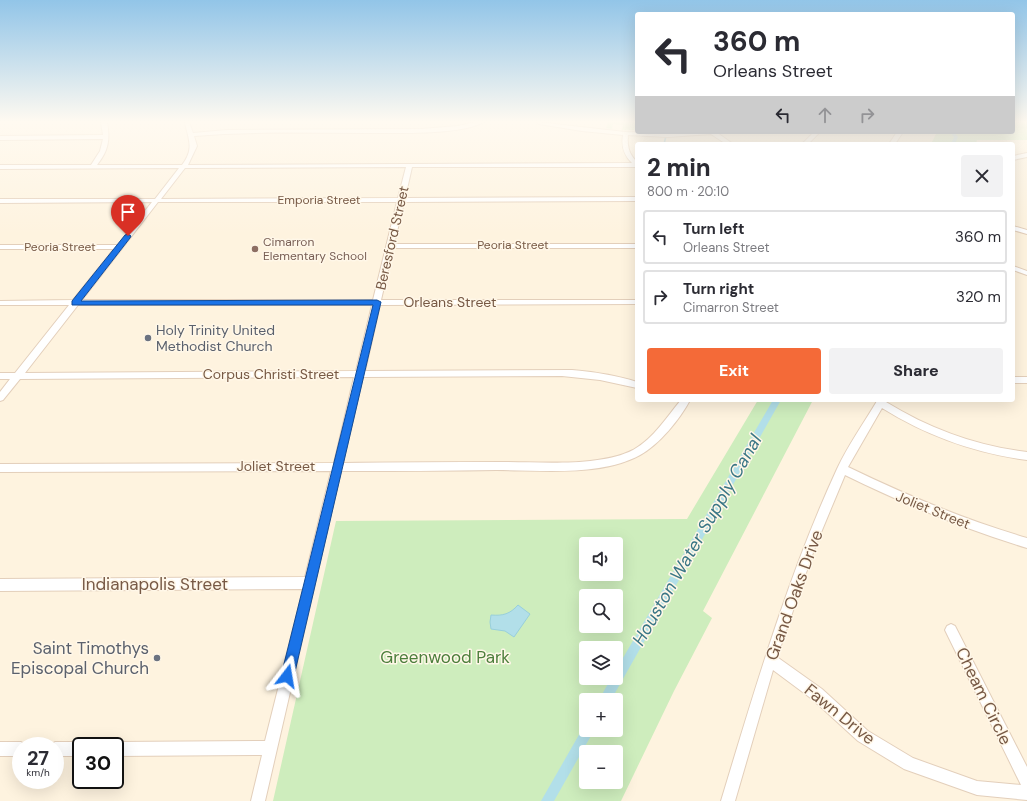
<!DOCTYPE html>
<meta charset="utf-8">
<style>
body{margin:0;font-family:"DM Sans",sans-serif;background:#f2f2f3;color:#2b2b33;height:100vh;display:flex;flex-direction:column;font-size:15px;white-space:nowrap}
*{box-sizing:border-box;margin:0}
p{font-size:13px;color:#7c7c81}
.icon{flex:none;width:22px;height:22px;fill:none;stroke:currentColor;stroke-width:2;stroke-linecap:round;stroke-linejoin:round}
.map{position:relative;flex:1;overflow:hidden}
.details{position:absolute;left:635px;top:142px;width:380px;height:260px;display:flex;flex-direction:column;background:#fff;border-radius:4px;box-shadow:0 4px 16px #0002}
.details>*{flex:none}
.top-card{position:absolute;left:635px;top:12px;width:380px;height:122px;border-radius:4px;box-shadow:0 4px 16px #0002;background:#fff;color:#2b2b33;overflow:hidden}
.buttons{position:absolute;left:579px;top:537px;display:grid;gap:8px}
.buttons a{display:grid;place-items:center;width:44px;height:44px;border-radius:4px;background:#fff;box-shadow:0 4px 16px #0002;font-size:20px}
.speed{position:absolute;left:12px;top:737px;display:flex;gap:8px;font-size:20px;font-weight:700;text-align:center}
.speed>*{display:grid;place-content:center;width:52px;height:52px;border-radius:50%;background:#fff;box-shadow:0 4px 16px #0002;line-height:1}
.speed small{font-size:10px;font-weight:400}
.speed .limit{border:2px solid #111;border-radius:6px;background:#fff;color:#111}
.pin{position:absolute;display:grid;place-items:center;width:34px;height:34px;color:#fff;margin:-41px -17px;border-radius:50% 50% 50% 0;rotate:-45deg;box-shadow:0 0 4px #0007}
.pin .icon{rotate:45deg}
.me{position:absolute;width:44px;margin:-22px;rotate:14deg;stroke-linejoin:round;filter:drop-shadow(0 0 3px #0008)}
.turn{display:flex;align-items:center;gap:14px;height:84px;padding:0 12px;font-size:18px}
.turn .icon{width:52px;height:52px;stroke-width:2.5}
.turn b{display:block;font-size:28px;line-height:34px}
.lanes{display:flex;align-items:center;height:38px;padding:0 12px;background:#0003;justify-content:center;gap:20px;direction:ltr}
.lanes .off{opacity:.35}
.round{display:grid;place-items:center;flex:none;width:42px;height:42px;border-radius:4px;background:#f2f2f3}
.summary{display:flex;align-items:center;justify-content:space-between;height:68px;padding:0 12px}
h1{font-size:24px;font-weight:800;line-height:30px}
.cta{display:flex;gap:8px;margin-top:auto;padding:8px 12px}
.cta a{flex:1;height:46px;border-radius:4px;background:#f46a38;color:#fff;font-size:16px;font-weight:800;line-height:46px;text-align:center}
.cta a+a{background:#f2f2f3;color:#2b2b33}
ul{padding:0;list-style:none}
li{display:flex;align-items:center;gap:12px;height:54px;margin:0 8px 6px;padding:0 4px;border:2px solid #e1e1e2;border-radius:4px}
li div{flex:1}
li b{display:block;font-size:15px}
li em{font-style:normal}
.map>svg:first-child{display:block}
</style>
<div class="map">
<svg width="1027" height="801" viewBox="0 0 1027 801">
<rect width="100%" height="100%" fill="#fef3df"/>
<path fill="#ceedbd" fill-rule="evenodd" d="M 608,122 L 637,122 L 637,130 L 622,130 L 623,125 L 613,124 L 612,129 L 606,128 Z
M 1013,122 L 1027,122 L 1027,140 L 977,140 L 976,144 L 931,144 L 937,132 L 1013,132 Z
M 758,400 L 813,400 L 703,611 L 712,618 L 674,691 L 621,801 L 273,801 L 336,521 L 687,519 ZM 586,544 L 616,544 L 616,574 L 586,574 ZM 586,596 L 616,596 L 616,626 L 586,626 ZM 586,648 L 616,648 L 616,678 L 586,678 ZM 586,700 L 616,700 L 616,730 L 586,730 ZM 586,752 L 616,752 L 616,782 L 586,782 Z"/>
<path fill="#b2dfe9" stroke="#98cfdc" d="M 518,605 L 530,614 L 514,637 L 505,631 L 491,629 L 490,622 L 491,615 C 503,616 510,614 518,605 Z"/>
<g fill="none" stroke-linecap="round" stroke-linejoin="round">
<path stroke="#98cfdc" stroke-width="1.5" d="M 664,144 L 666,136"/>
<path fill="#b2dfe9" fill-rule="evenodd" d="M 950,132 L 954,132 L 958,137 L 955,144 L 951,144 L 954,137 Z
M 773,400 L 781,400 L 611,700 L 599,700 L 611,678 L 616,678 L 616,670 Z
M 586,725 L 586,730 L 594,730 L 592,734 L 554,801 L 541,801 L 584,726 Z"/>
<defs>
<path id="minor" d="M 101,122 L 107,122 C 110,139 109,150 97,165 L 182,165 C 195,148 188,139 185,122 L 189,122 L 193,133 L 227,130 L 421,129 L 458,126 L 476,122 L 484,122 C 462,135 396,133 370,133 C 311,133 252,131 194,136 L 197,146 L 188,165 L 632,163 C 624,155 621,147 623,135 L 582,131 L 539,124 L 537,122 L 625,132 L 668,133 L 716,132 L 733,144 L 726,144 L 711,134 L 668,137 L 628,135 C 627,147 629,154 637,162 L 637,167 L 412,167 L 405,198 L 637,197 L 637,201 L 404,202 L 394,244 L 637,244 L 637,248 L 393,248 L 381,300 L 637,300 L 637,304 L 380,305 L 365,371 L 572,370 C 594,372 616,375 637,382 L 637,388 L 600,380 L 562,376 L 363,377 L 343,463 C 397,462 451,462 504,462 C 541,462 600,467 633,450 C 654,438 666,418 681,400 L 690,400 C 680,419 659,445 640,455 C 600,477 540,470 496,470 C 445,471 393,471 341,471 L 265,801 L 251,801 L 262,755 L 115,756 L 115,746 L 109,746 L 115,742 L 265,741 L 303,589 L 0,591 L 0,579 L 305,577 L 331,471 L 0,472 L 0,464 L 334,463 L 354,377 L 20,379 L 3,400 L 0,401 L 0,392 L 10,379 L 0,379 L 0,373 L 15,373 L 69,305 L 0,305 L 0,301 L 73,300 L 114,249 L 0,249 L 0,245 L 118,245 L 152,202 L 0,203 L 0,199 L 155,199 L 179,168 L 0,169 L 0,165 L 91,165 L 100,151 L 103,139 L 0,140 L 0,136 L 103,135 ZM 406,167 L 398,198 L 161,199 L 185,168 ZM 158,202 L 397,202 L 373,300 L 82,300 ZM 78,305 L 372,305 L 356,371 L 25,373 Z
M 814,132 L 820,132 L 808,144 L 802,144 Z
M 897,132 L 903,132 L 895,144 L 889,144 Z
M 1027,153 L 1027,157 L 1013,160 L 1013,156 Z
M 1013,226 L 1027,230 L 1027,234 L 1013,230 Z
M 1013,266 L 1027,271 L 1027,275 L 1013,270 Z
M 1013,377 L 1027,377 L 1027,383 L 1013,383 Z
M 887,400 L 886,402 C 930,429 976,446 1027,452 L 1027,460 C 974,453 927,436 882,408 L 848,467 C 906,495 965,520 1027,538 L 1027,548 C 964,529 904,504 845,475 L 815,547 L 777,657 L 822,689 L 868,731 L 913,758 L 977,781 L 1021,785 L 945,630 L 947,626 L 951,624 L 955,626 L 1027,767 L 1027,800 L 977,795 L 904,769 L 858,741 L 812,699 L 773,670 L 735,801 L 721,801 C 755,689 788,575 837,469 C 848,445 864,423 877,401 Z
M 0,742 L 21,742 L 27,746 L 21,746 L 21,756 L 0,756 Z
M 55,742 L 81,742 L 87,746 L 81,746 L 81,756 L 55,756 L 55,746 L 49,746 Z"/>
</defs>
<use href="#minor" stroke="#e3cfbb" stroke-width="2"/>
<use href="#minor" fill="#fff" fill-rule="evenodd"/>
</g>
<linearGradient id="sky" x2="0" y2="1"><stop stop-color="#92c5e8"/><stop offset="0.52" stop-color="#fffaf1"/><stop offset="1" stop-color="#fffaf1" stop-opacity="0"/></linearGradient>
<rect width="1027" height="234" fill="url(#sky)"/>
<path fill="#1a73e8" stroke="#114b97" d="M 128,234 L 131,236 L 130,238 L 81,301 L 377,300 L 381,302 L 294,676 L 292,680 L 287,682 L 283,680 L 281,676 L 373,305 L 72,305 L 72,301 L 125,235 Z"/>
<circle fill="#8d6e63" stroke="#fff7e8" stroke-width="1.5" cx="255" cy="249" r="4"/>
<g fill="#6b7280" stroke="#fff7e8" stroke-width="1.5">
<circle cx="148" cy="338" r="4"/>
<circle cx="157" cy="658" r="4"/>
</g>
<g text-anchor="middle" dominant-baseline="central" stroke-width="3" stroke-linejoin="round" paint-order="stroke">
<g font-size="12" fill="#775945" stroke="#fff7e8">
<text x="319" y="200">Emporia Street</text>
<text x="513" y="245">Peoria Street</text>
<text x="60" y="247">Peoria Street</text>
</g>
<g font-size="12" fill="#785e54" stroke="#fff7e8" text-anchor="start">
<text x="263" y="242">Cimarron<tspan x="263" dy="14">Elementary School</tspan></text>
</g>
<g font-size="14" fill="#775945" stroke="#fff7e8">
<text transform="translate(392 238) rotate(-77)">Beresford Street</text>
<text x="450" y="302">Orleans Street</text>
<text x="271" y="374">Corpus Christi Street</text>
<text x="276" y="466">Joliet Street</text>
<text transform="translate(933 510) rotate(22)">Joliet Street</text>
</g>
<g font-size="14" fill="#5b616d" stroke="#fff7e8" text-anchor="start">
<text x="156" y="330">Holy Trinity United<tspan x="156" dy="16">Methodist Church</tspan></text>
</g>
<g font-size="17" fill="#775945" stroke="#fff7e8">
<text x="155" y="584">Indianapolis Street</text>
<text transform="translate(794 595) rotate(-70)">Grand Oaks Drive</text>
<text transform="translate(984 696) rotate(64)">Cheam Circle</text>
<text transform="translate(840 714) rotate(39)">Fawn Drive</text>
</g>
<g font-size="17" fill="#5b616d" stroke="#fff7e8" text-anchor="end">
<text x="149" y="648">Saint Timothys<tspan x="149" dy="20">Episcopal Church</tspan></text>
</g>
<g font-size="17" fill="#4c7e3b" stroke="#fff7e8">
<text x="445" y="657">Greenwood Park</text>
</g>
<g font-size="18" font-style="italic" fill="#3a7686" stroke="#fff7e8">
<text transform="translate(697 540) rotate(-60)">Houston Water Supply Canal</text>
</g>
</g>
</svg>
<div class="buttons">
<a><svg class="icon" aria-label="sound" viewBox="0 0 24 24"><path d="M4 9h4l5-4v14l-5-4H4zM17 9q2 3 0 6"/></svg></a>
<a><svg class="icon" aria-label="search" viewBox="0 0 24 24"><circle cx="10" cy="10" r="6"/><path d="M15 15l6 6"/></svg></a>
<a><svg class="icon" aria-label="layers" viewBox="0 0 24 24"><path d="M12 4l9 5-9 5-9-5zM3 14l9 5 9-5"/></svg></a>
<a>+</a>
<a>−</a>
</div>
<div class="speed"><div>27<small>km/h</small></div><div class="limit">30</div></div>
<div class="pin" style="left:128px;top:236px;background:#d93025"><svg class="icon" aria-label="arrive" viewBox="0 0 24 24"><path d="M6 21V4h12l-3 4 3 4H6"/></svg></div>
<svg class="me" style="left:287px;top:676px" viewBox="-20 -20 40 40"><path d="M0-17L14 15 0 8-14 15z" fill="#1a73e8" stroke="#fff" stroke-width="4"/></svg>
<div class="top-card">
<div class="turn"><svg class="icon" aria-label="left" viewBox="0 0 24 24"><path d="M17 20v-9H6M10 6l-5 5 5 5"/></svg><div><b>360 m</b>Orleans Street</div></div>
<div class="lanes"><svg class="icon" aria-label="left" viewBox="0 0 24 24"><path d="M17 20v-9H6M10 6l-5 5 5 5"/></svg><svg class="icon off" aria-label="ahead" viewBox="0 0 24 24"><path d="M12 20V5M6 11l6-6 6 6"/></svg><svg class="icon off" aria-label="right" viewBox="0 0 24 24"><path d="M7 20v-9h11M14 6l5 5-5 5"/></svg></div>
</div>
<section class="details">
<div class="summary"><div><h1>2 min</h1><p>800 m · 20:10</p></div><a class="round"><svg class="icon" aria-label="close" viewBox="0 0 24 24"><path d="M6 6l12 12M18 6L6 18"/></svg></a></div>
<ul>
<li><svg class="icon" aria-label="left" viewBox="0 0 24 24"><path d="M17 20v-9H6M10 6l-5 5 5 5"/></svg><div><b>Turn left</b><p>Orleans Street</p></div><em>360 m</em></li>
<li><svg class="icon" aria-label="right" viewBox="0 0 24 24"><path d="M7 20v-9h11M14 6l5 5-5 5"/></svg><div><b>Turn right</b><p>Cimarron Street</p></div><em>320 m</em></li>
</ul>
<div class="cta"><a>Exit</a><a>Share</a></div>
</section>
</div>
